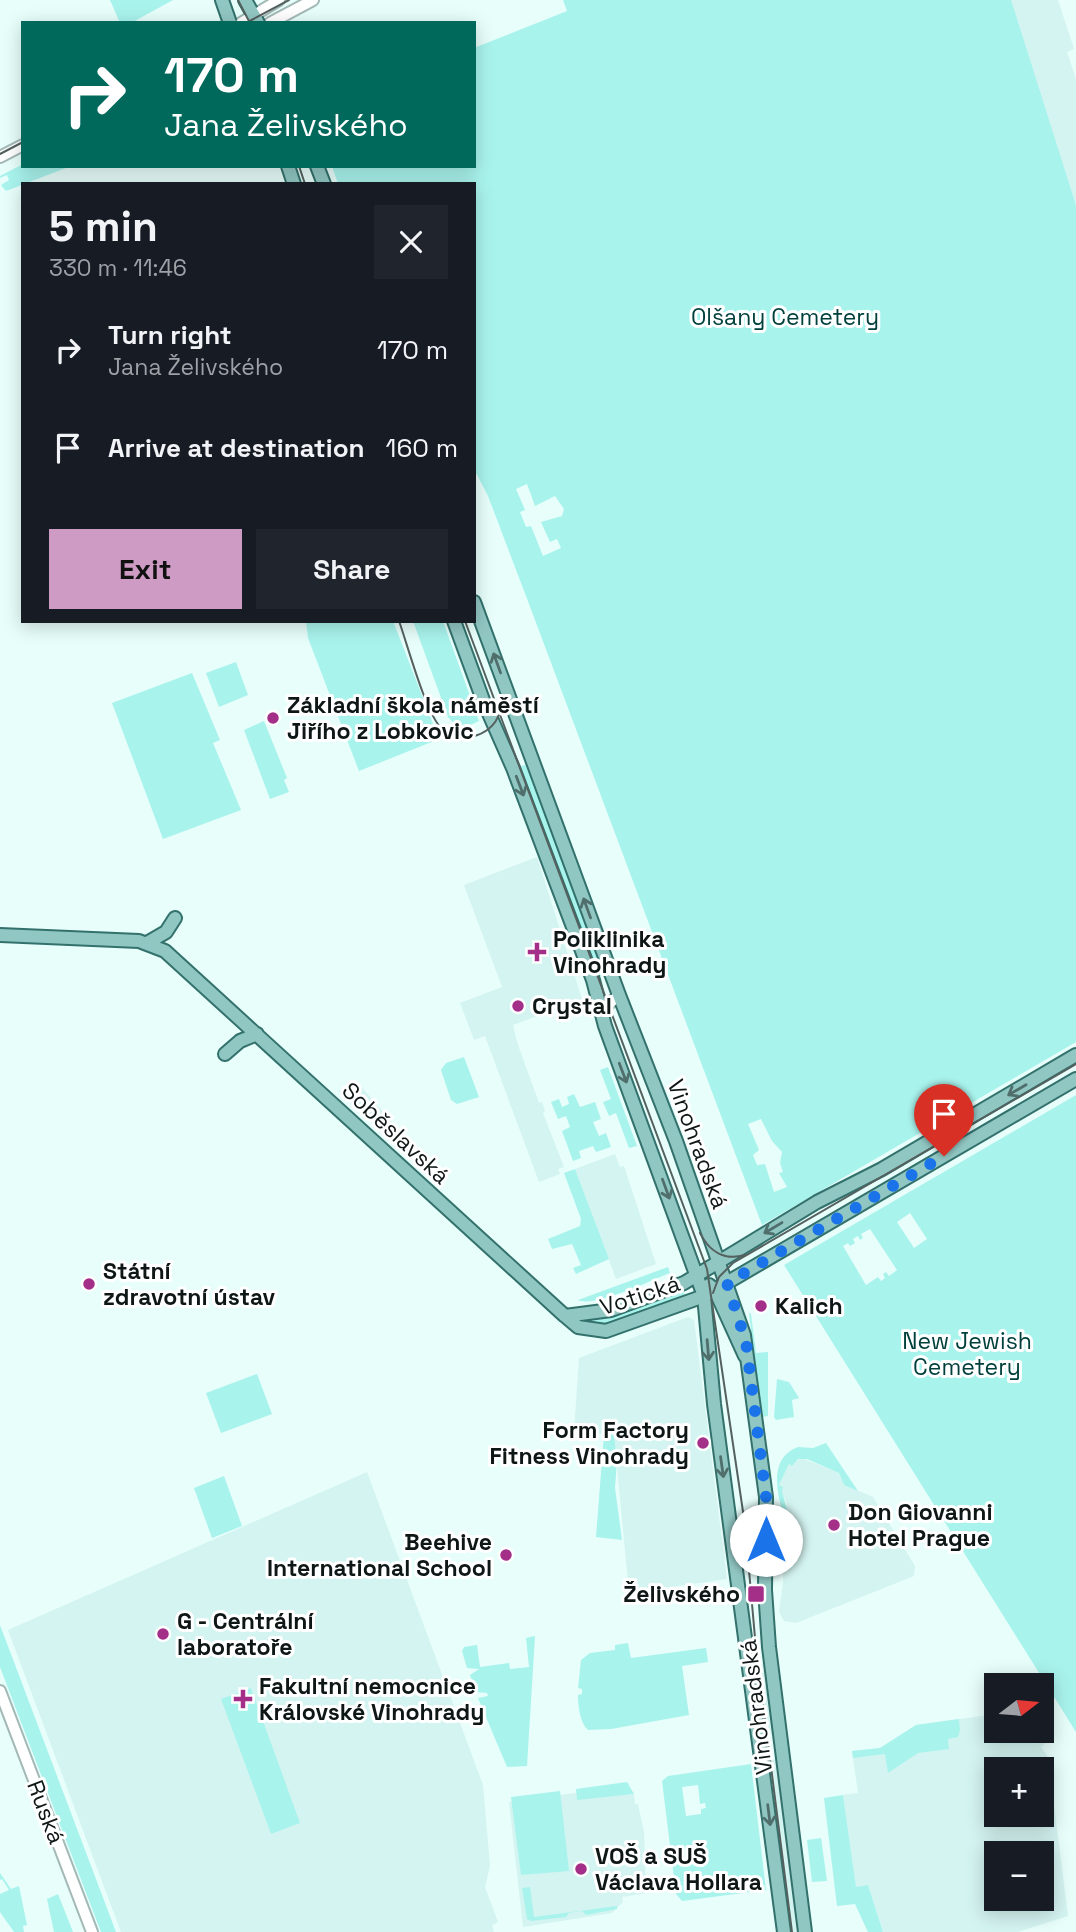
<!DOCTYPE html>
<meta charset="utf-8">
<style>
body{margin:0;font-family:"Space Grotesk",sans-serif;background:#20242c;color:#f1f3f6;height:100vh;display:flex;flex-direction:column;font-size:26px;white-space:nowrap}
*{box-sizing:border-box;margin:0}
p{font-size:23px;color:#9ea1a6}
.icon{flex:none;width:38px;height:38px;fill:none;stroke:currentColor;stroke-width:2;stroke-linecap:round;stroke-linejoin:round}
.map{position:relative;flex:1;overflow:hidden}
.side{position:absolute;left:21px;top:182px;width:455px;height:441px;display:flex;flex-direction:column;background:#171b24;border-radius:0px;box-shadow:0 4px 18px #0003}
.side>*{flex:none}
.banner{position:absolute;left:21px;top:21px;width:455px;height:147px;border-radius:0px;box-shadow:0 4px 18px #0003;background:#00695c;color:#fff;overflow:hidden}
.needle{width:46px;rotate:74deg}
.tools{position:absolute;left:984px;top:1673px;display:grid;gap:14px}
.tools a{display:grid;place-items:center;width:70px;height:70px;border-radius:0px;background:#171b24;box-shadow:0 4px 18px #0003;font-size:35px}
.pin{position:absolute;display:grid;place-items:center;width:60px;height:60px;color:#fff;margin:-72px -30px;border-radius:50% 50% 50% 0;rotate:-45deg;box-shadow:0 0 7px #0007}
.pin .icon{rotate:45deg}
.me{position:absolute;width:77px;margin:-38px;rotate:0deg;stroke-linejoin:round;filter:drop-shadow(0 0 5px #0008)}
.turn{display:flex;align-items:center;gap:24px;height:147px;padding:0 28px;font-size:32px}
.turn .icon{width:91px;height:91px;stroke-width:2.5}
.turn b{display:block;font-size:49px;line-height:60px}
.round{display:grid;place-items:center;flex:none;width:74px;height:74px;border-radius:0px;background:#20242c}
.headline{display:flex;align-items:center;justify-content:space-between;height:119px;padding:0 28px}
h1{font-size:42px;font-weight:800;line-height:52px}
.primary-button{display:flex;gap:14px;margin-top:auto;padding:14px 28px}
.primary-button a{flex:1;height:80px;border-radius:0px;background:#ce9bc5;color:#111;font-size:28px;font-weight:800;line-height:80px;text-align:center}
.primary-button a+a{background:#20242c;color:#f1f3f6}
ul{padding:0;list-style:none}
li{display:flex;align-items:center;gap:21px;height:98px;padding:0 28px}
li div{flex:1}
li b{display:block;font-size:26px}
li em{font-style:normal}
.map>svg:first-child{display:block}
</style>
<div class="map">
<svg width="1076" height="1932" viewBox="0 0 1076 1932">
<rect width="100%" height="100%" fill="#e7fefb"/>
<path fill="#d4f4f1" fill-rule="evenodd" d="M 1010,0 L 1058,0 L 1074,49 L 1067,52 L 1076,79 L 1076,205 Z
M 537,857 L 582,999 L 513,1025 L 517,1042 L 539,1103 L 542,1102 L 545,1111 L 543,1113 L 564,1167 L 558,1169 L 560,1174 L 539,1182 L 485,1036 L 474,1040 L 460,1003 L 502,987 L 464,885 Z
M 359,1084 L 396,1127 L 401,1142 L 338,1091 Z
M 615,1154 L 620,1167 L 624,1166 L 656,1264 L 616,1279 L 575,1169 Z
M 688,1317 L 694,1320 L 727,1579 L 629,1593 L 614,1435 L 574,1432 L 579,1358 Z
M 802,1458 L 839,1473 L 844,1485 L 873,1497 L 915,1566 L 914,1576 L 796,1623 L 784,1621 L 779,1612 L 783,1583 L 783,1520 L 787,1504 L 779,1485 L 789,1464 Z
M 367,1472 L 483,1785 L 490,1866 L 485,1887 L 498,1922 L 492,1925 L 494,1932 L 121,1932 L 8,1630 Z
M 765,1664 L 775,1734 L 764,1736 L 755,1666 Z
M 996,1714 L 996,1731 L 1040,1731 L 1047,1742 L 1041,1747 L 1048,1757 L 1068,1916 L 1018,1932 L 883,1932 L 868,1885 L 856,1888 L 843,1795 L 858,1793 L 852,1751 L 880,1748 L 916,1725 ZM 996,1769 L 1041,1769 L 1041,1815 L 996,1815 ZM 996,1853 L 1041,1853 L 1041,1899 L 996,1899 Z
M 777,1759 L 778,1761 L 800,1932 L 790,1932 L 768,1761 Z
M 626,1786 L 627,1795 L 634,1794 L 635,1804 L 638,1804 L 644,1832 L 646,1893 L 622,1897 L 623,1902 L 612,1913 L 523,1927 L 509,1802 Z"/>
<path fill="#a9f3ed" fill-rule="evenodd" d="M 110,0 L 173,0 L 131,23 L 120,23 Z
M 563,0 L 1011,0 L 1076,205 L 1076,1042 L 762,1225 L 529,604 L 488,496 L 474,469 L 474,184 L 338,184 L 332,166 L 474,166 L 474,48 L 567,11 ZM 527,484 L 535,506 L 555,496 L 564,509 L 562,516 L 541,522 L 550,542 L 557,539 L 561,548 L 543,556 L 531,526 L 526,527 L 520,512 L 525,510 L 516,489 ZM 761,1119 L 772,1141 L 782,1152 L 780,1163 L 783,1172 L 779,1173 L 787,1187 L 774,1192 L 765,1164 L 757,1165 L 753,1155 L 759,1150 L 748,1124 Z
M 23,164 L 23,166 L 71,166 L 6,191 L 1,185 L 9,180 L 7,175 L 0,178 L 0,176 Z
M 306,621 L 393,621 L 439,739 L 359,771 L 308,638 Z
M 413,621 L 443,621 L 479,721 L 466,727 L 457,727 L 448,717 Z
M 236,662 L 248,695 L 219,707 L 206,673 Z
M 192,673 L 220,740 L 213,743 L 241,810 L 163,839 L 112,703 Z
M 264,721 L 287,778 L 284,780 L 289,792 L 270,799 L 244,730 Z
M 527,764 L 605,974 L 596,978 L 517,768 Z
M 464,1057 L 479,1097 L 457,1104 L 451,1100 L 441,1070 L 446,1063 Z
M 608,1067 L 637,1146 L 629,1148 L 616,1113 L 609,1116 L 603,1102 L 611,1099 L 600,1070 Z
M 574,1094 L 580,1107 L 595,1102 L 601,1119 L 593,1122 L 599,1136 L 606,1133 L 611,1147 L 596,1152 L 593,1146 L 579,1151 L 581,1158 L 573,1161 L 562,1131 L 570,1127 L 566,1116 L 558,1119 L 551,1102 L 559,1099 L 562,1107 L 569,1104 L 567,1097 Z
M 1076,1095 L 1076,1732 L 784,1265 ZM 910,1213 L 927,1239 L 914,1248 L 897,1222 ZM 870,1229 L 897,1270 L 889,1276 L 886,1272 L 883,1274 L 885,1278 L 881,1281 L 878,1277 L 866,1285 L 843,1246 L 848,1243 L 850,1246 L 855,1243 L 853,1239 L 858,1236 L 860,1240 L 863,1238 L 861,1234 Z
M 575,1169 L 609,1259 L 576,1274 L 573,1268 L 581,1265 L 572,1244 L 552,1249 L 548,1239 L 580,1226 L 581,1219 L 564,1173 Z
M 668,1267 L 670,1273 C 651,1280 595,1308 578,1300 Z
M 683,1290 L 686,1298 L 610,1323 L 592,1323 L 593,1320 L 611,1316 Z
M 749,1313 L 751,1314 L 756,1353 L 768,1352 L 768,1338 L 768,1416 L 762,1417 Z
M 257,1374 L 272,1414 L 221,1433 L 206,1393 Z
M 777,1379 L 789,1382 L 799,1398 L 792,1400 L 794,1417 L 776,1420 L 774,1417 Z
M 604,1434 L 614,1435 L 617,1461 L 615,1488 L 622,1540 L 596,1537 Z
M 826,1443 L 858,1491 L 844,1485 L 839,1473 L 807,1459 L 798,1459 L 792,1466 L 789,1464 L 779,1485 L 783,1487 L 782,1491 L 788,1514 L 784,1517 C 777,1494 768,1458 798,1447 L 813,1448 Z
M 224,1476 L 242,1526 L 212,1538 L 194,1488 Z
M 0,1625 L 116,1932 L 101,1932 L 0,1667 Z
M 535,1636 L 527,1766 L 507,1767 L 478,1698 L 488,1696 L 487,1693 L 476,1692 L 470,1675 L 479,1669 L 467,1668 L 462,1651 L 464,1647 L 477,1645 L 480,1667 L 509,1663 L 510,1669 L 529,1667 L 526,1638 Z
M 628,1643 L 631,1658 L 706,1648 L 708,1662 L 682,1666 L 689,1715 L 611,1729 L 588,1730 C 580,1723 578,1706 578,1695 L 582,1694 L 582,1689 L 578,1688 L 581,1660 L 590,1653 L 615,1650 L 615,1645 Z
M 251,1688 L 300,1823 L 271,1834 L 221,1699 Z
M 959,1719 L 960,1730 L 958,1737 L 948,1739 L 949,1749 L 918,1753 L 888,1773 L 885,1754 L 853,1758 L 852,1751 L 880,1748 L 916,1725 Z
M 751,1764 L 766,1890 L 682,1901 L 676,1894 L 662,1781 L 668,1776 ZM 698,1785 L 700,1804 L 705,1803 L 706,1808 L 701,1809 L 701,1814 L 686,1816 L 682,1787 Z
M 627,1782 L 634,1794 L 577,1800 L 576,1789 Z
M 560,1791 L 569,1871 L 521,1875 L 511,1797 Z
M 843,1795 L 856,1887 L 868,1885 L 883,1932 L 868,1932 L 855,1904 L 837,1906 L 824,1798 Z
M 821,1838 L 827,1881 L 812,1882 L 807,1840 Z
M 0,1873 L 11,1889 L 19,1886 L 27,1925 L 23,1926 L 24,1932 L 14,1932 L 0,1912 L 0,1894 L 9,1890 L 2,1879 L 0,1880 Z
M 530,1887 L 534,1917 L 617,1906 L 617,1909 L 586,1915 L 582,1911 L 569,1913 L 566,1917 L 531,1921 L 527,1919 L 522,1888 Z
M 58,1894 L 73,1932 L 54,1932 L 47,1899 Z"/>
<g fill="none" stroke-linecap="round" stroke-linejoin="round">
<defs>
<path id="minor" d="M 241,23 L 279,0
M 270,23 L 313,0
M 0,157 L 23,145
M 601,1011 L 619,995
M 0,1691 L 92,1932"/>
<path id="major" d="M 222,0 L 230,23
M 245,0 L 258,23
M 288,166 L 294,184
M 317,166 L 324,184
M 474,602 L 619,995 L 676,1141 L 744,1335 L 766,1497 L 765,1590 L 769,1647 L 805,1932
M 454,621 L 483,700 L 513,768 L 593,980 L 605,1026 L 704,1296 L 714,1404 L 784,1932
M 0,935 L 139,941 L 165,951 L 565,1316 L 578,1327 L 606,1331 L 704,1296 L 1076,1079
M 147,943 L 166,932 L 175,918
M 225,1054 L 240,1041 L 257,1034
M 709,1285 L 715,1290 L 745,1356
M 565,1316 L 611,1310 L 684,1283 L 817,1202 L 882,1169 L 1076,1055"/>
</defs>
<use href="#minor" stroke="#a3b9b6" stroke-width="14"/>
<use href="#major" stroke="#33716c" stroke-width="16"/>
<use href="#minor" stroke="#fff" stroke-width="10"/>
<use href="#major" stroke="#91c7c3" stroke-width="12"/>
<path stroke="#54615f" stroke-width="2" d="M 238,0 L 250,23
M 246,23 L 289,0
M 0,154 L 23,142
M 299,166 L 305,184
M 399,621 C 408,646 425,711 441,728 C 460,747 498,735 500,708
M 465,621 L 707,1269 L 745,1525 L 756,1649 L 792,1932
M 700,1233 C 709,1251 724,1261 745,1255
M 713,1293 L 719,1277 L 733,1263 L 1076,1064"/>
</g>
<defs><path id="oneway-shaft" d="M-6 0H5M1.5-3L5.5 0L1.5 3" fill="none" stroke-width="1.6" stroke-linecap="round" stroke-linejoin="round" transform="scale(1.75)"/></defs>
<g stroke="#506f6c">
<use href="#oneway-shaft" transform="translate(497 663) rotate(-110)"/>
<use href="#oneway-shaft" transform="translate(520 786) rotate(69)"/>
<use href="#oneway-shaft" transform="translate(587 908) rotate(-110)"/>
<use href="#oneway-shaft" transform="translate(623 1073) rotate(69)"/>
<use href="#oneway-shaft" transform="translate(1017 1090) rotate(150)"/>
<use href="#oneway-shaft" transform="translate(666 1189) rotate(70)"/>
<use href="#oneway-shaft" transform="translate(773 1228) rotate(149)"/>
<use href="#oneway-shaft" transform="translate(708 1350) rotate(85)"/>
<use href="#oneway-shaft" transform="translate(722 1467) rotate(82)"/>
<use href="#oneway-shaft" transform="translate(769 1815) rotate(83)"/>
</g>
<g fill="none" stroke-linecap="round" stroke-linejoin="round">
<path stroke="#1a73e8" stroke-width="12" stroke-dasharray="0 21.6" d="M 766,1540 L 766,1497 L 746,1342 L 727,1283 L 944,1156"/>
</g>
<g fill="#a42f89" stroke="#fff" stroke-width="2.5">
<circle cx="273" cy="718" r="7"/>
<path d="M533.5 941.5h7v7h7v7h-7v7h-7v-7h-7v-7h7z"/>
<circle cx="518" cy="1006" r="7"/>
<circle cx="89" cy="1284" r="7"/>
<circle cx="761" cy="1306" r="7"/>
<circle cx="703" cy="1443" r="7"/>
<circle cx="834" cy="1525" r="7"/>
<circle cx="506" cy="1555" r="7"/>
<rect x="747" y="1585" width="18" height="18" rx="3.5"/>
<circle cx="163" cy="1634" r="7"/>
<path d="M239.5 1688.5h7v7h7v7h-7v7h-7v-7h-7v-7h7z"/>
<circle cx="581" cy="1869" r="7"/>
</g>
<g text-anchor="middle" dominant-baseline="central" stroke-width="6" stroke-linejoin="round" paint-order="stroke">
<g font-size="23" fill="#00403c" stroke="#fff">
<text x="785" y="317">Olšany Cemetery</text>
<text x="967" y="1341">New Jewish<tspan x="967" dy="26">Cemetery</tspan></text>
</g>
<g font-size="23" font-weight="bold" fill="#0f1716" stroke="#fff" text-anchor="start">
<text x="287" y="705">Základní škola náměstí<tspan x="287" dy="26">Jiřího z Lobkovic</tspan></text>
<text x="553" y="939">Poliklinika<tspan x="553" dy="26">Vinohrady</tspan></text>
<text x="532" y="1006">Crystal</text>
<text x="103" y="1271">Státní<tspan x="103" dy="26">zdravotní ústav</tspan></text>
<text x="775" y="1306">Kalich</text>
<text x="689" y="1430" text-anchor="end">Form Factory<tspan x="689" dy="26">Fitness Vinohrady</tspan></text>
<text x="848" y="1512">Don Giovanni<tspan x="848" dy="26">Hotel Prague</tspan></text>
<text x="492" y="1542" text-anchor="end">Beehive<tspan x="492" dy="26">International School</tspan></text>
<text x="740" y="1594" text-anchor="end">Želivského</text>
<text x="177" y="1621">G - Centrální<tspan x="177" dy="26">laboratoře</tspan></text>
<text x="259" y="1686">Fakultní nemocnice<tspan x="259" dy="26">Královské Vinohrady</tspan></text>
<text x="595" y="1856">VOŠ a SUŠ<tspan x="595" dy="26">Václava Hollara</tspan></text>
</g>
<g font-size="23" fill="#0f1716" stroke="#fff">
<text transform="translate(396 1133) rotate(43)">Soběslavská</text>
<text transform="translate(698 1144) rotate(70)">Vinohradská</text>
<text transform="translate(640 1295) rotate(-18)">Votická</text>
<text transform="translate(756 1707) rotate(-97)">Vinohradská</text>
<text transform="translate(46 1812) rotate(69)">Ruská</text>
</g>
</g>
</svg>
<div class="tools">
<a><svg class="needle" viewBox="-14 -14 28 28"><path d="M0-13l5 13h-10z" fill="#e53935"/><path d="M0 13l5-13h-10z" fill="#9ea1a6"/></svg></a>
<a>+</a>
<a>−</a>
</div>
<div class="pin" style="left:944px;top:1156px;background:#d93025"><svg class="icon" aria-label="arrive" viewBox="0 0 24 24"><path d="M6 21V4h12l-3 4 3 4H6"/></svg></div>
<svg class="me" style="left:766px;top:1540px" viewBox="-20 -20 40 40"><circle r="19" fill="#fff"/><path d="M0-13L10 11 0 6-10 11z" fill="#1a73e8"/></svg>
<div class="banner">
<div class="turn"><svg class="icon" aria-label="right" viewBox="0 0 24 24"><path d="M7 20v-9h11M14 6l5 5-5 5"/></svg><div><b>170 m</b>Jana Želivského</div></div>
</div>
<section class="side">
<div class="headline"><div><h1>5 min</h1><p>330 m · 11:46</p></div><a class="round"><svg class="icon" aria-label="close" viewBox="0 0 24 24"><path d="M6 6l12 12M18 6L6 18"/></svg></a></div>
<ul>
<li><svg class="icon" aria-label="right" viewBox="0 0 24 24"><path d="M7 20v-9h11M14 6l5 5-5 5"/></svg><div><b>Turn right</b><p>Jana Želivského</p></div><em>170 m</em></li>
<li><svg class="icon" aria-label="arrive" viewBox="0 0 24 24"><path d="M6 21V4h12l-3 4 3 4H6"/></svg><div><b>Arrive at destination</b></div><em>160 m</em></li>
</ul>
<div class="primary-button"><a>Exit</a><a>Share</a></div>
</section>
</div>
